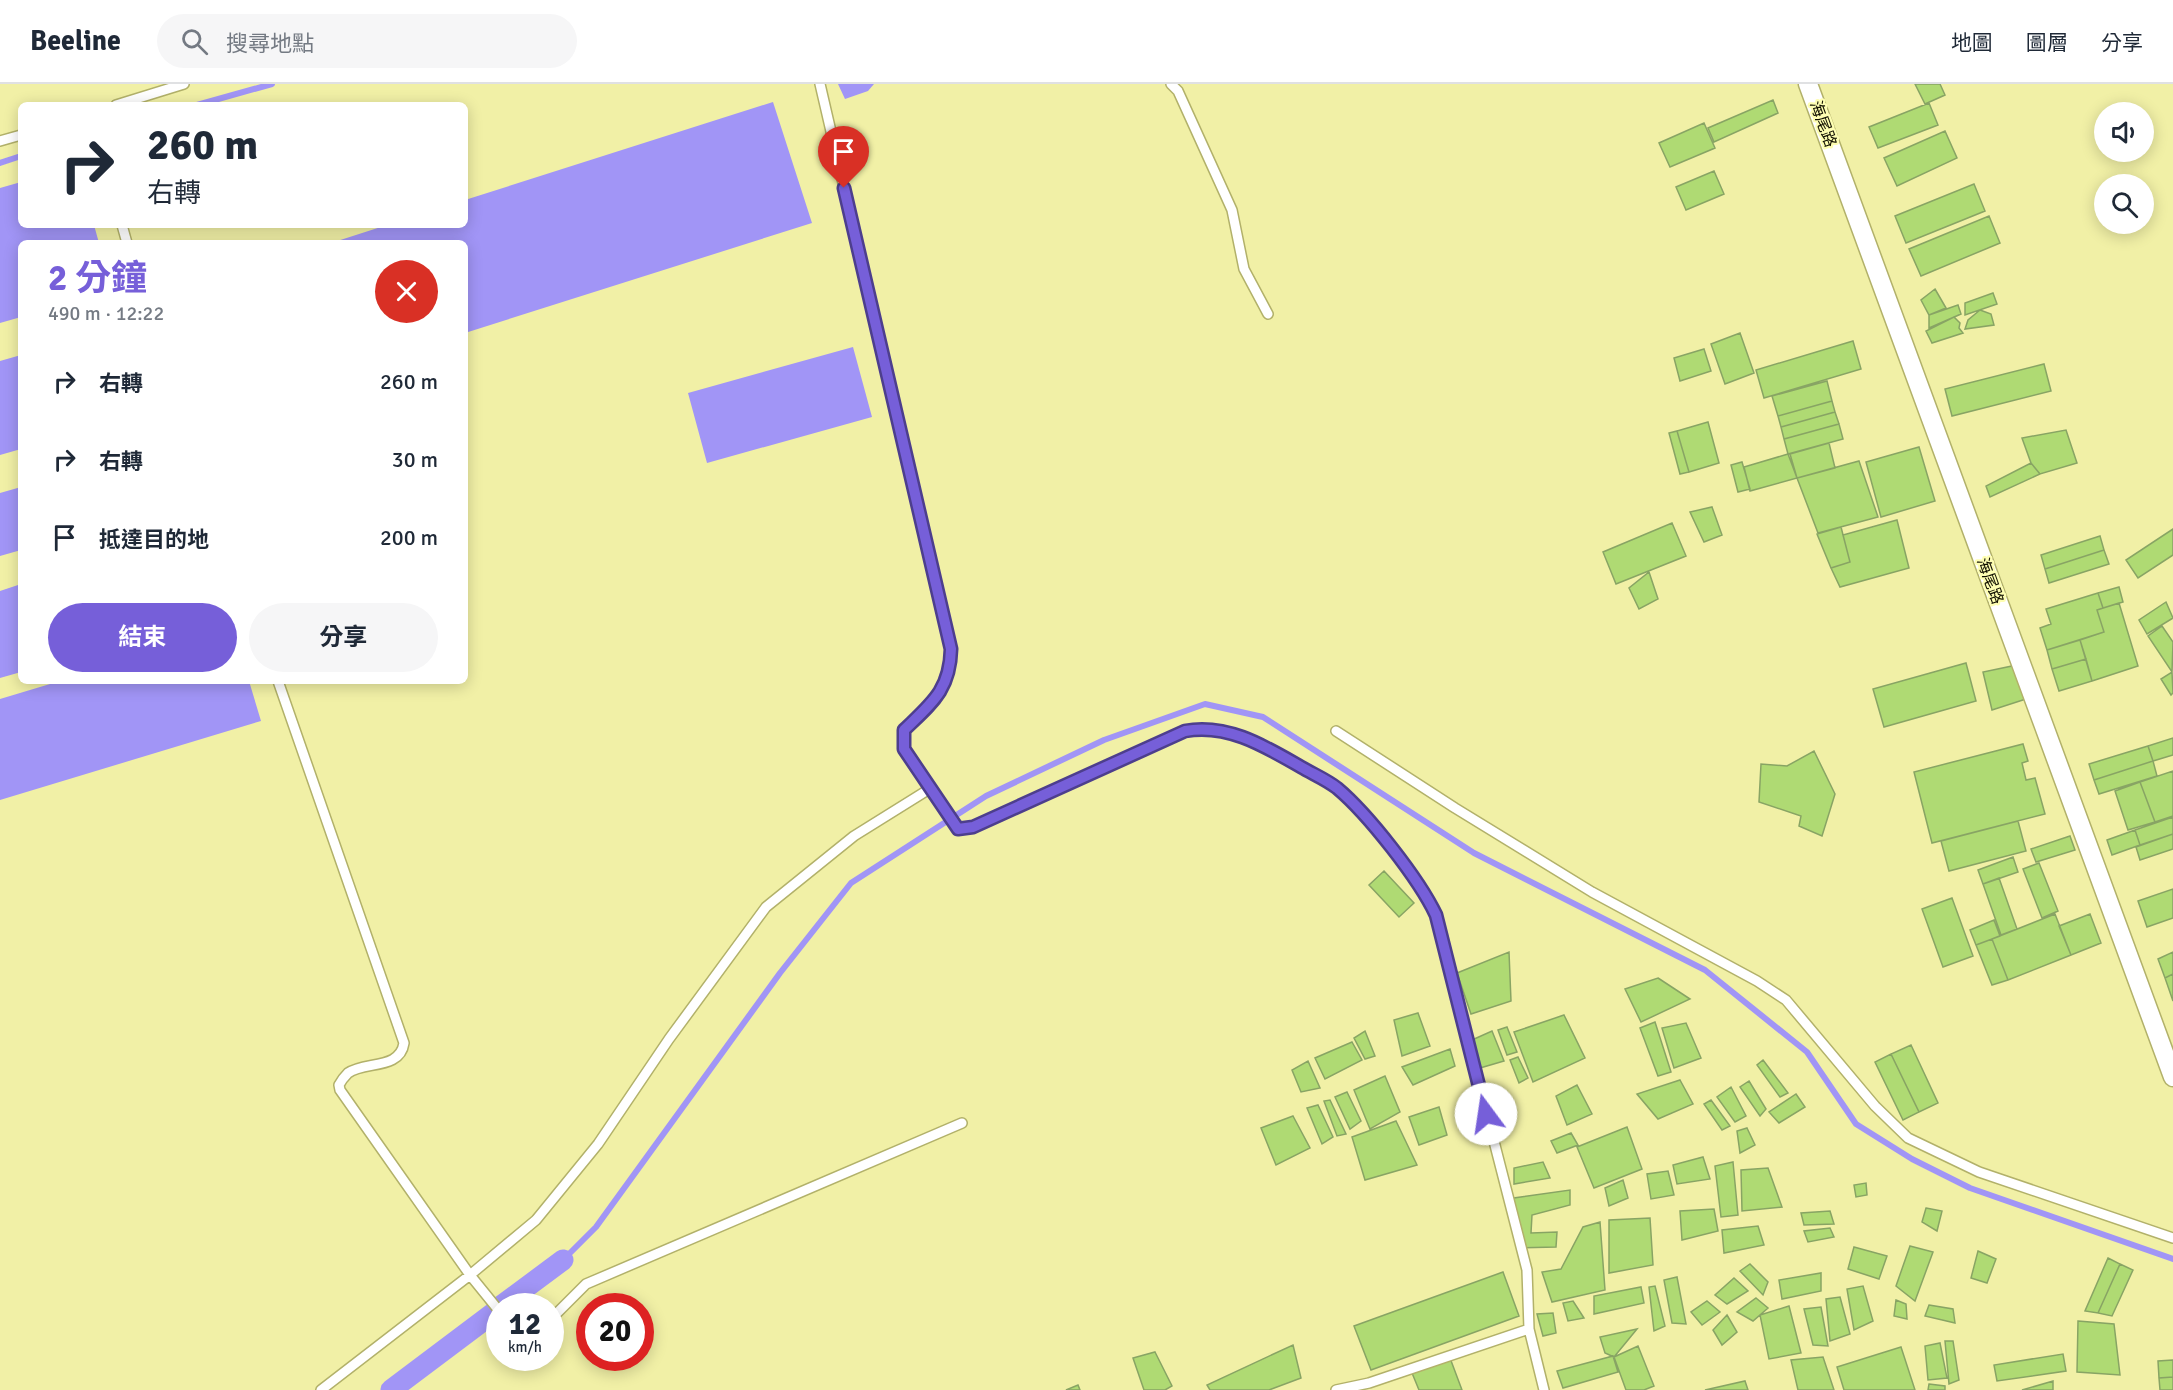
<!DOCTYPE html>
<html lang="zh-TW">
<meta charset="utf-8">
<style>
body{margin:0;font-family:Signika,"Noto Sans TC",sans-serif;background:#f6f6f7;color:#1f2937;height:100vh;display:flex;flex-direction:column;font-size:22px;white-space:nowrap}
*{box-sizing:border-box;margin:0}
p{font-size:20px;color:#747a83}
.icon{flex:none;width:33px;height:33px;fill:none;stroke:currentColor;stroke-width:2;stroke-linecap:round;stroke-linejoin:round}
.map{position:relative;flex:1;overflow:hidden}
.sheet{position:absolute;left:18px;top:156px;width:450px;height:444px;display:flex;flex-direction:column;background:#fff;border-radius:9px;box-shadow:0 3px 15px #0003}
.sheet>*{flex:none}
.banner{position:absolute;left:18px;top:18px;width:450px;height:126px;border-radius:9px;box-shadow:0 3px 15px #0003;background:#fff;color:#1f2937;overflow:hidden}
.buttons{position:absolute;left:2094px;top:18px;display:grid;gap:12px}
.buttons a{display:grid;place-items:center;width:60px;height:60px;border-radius:50%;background:#fff;box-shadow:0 3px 15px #0003;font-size:30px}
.speed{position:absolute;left:486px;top:1209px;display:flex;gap:12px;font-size:30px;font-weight:700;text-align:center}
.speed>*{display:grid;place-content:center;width:78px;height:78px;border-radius:50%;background:#fff;box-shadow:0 3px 15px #0003;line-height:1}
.speed small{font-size:15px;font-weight:400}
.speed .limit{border:9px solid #d22;background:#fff;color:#111}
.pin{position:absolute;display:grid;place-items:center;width:51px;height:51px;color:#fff;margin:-62px -26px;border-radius:50% 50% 50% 0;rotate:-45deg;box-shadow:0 0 6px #0007}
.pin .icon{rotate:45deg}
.me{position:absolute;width:66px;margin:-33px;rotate:346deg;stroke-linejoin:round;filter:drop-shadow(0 0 4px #0008)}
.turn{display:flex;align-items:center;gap:21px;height:126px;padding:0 30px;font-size:27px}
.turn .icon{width:78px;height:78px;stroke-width:2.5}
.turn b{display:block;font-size:42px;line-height:51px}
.round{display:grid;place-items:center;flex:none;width:63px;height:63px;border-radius:32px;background:#f6f6f7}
.head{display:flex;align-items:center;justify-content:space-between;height:102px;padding:0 30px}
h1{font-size:36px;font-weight:700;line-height:45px;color:#765fd9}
.cta{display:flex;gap:12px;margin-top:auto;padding:12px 30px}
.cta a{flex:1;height:69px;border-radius:36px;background:#765fd9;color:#fff;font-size:24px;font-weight:700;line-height:69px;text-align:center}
.cta a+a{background:#f6f6f7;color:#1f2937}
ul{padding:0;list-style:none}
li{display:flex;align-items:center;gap:18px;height:78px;padding:0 30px}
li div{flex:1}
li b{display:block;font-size:22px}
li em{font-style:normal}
header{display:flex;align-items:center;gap:36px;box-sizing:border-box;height:84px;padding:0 30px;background:#fff;border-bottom:2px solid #e0e1e3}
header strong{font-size:28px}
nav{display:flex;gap:33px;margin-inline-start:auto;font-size:21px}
.search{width:420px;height:54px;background:#f6f6f7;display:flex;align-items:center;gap:15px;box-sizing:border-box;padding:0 21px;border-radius:33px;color:#747a83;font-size:22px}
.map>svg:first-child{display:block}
</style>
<header>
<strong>Beeline</strong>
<div class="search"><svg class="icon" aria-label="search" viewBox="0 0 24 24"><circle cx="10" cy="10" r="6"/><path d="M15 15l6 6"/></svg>搜尋地點</div>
<nav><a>地圖</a><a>圖層</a><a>分享</a></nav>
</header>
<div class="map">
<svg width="2173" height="1306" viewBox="0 0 2173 1306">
<rect width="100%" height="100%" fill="#f1f0a6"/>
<path fill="#a195f6" d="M 838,0 L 874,0 L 868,7 L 845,15 Z
M 773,18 L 812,139 L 465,249 L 465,159 L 331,159 L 387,141 L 465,141 L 465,116 Z
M 21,98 L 21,141 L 94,141 L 99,159 L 21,159 L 21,233 L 0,239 L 0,104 Z
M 853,263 L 872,333 L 707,379 L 688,309 Z
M 21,271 L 21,365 L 0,371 L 0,277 Z
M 21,403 L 21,466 L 0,472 L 0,409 Z
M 21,500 L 21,588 L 0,594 L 0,507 Z
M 60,597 L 249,597 L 261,637 L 0,716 L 0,615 Z"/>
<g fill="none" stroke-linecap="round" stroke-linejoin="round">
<path stroke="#a195f6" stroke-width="6" d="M 197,21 L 272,0
M 0,79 L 21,72
M 563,1176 L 596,1143 L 780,889 L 851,799 L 986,712 L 1104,656 L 1205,620 L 1263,633 L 1474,769 L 1705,886 L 1807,968 L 1856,1040 L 1912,1075 L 1970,1104 L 2173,1175"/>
<path stroke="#a195f6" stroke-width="21" d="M 501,1222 L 563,1176
M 391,1306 L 500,1224"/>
</g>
<path fill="#afda73" stroke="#88a464" stroke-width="1.5" d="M 1915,0 L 1940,0 L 1945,11 L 1925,20 Z
M 1773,16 L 1778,29 L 1714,58 L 1708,44 Z
M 1929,19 L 1938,41 L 1878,64 L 1869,43 Z
M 1704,39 L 1715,64 L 1670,83 L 1659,59 Z
M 1945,47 L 1957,74 L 1897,102 L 1884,74 Z
M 1714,87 L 1724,110 L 1686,126 L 1676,103 Z
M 1974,100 L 1985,127 L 1906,159 L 1895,132 Z
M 1989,132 L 2000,159 L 1921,192 L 1909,165 Z
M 1935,205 L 1946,224 L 1929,231 L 1921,216 Z
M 1993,209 L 1997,220 L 1965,231 L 1965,219 Z
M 1958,221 L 1961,230 L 1929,244 L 1929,231 Z
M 1980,226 L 1991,230 L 1994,241 L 1965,245 L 1968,236 Z
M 1954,233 L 1960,239 L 1959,244 L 1963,249 L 1932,259 L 1926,247 Z
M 1740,249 L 1754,289 L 1725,300 L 1711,260 Z
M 1853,257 L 1861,285 L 1764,314 L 1756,286 Z
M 1704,265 L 1711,287 L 1680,297 L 1674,274 Z
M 2044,280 L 2051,307 L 1952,332 L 1945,305 Z
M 1827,297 L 1832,317 L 1778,332 L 1772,312 Z
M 1832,317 L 1835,328 L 1781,343 L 1778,332 Z
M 1835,328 L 1839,340 L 1784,355 L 1781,343 Z
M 1708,338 L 1719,379 L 1689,388 L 1677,347 Z
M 1839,340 L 1843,355 L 1788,370 L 1784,355 Z
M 2066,346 L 2077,379 L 2040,390 L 2031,379 L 2022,354 Z
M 1677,347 L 1689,388 L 1680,390 L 1669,349 Z
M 1829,359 L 1835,384 L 1797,394 L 1790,370 Z
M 1919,363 L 1935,417 L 1881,433 L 1866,378 Z
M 1788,370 L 1797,394 L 1750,407 L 1744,383 Z
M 1859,377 L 1878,433 L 1818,449 L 1797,394 Z
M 1742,378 L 1750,405 L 1738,408 L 1731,381 Z
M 2031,379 L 2040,390 L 1990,413 L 1986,402 Z
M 1712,423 L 1722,451 L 1704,458 L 1690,428 Z
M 1897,436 L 1909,484 L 1840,503 L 1831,484 L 1850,478 L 1843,451 Z
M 1672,439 L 1686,472 L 1616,500 L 1603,468 Z
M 1841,443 L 1850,478 L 1831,484 L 1817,450 Z
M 2173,445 L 2173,471 L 2138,494 L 2126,476 Z
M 2100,452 L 2104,466 L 2045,485 L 2041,471 Z
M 2104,466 L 2109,480 L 2049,499 L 2045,485 Z
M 1649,488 L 1658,515 L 1639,525 L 1629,504 Z
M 2119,503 L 2123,518 L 2103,524 L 2098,509 Z
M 2098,509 L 2103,524 L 2097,526 L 2104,548 L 2047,566 L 2040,544 L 2051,540 L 2046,525 Z
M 2166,518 L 2173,534 L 2147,550 L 2139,536 Z
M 2119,519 L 2138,582 L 2092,597 L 2080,556 L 2104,548 L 2097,526 Z
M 2162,542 L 2173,558 L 2172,588 L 2148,552 Z
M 2080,556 L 2086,575 L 2052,585 L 2047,566 Z
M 2086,575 L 2092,597 L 2059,607 L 2052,585 Z
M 1966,579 L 1976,617 L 1884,643 L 1873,605 Z
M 2017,581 L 2026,615 L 1992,626 L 1983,588 Z
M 2172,588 L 2173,609 L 2171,611 L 2161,595 Z
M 2173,654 L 2173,671 L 2153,677 L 2148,662 Z
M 2023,660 L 2028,677 L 2022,679 L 2026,696 L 2035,694 L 2045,730 L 1932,759 L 1914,688 Z
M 2148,662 L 2153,677 L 2094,696 L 2089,680 Z
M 1814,667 L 1835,710 L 1822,752 L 1799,742 L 1801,732 L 1759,718 L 1761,680 L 1787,682 Z
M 2153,677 L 2157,692 L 2099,710 L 2094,696 Z
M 2173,687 L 2173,732 L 2155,738 L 2140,698 Z
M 2140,698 L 2155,738 L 2128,746 L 2115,707 Z
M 2173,733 L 2173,750 L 2140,761 L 2135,746 Z
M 2018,737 L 2026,767 L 1949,787 L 1941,757 Z
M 2135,746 L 2140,761 L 2112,771 L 2107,756 Z
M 2173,750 L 2173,765 L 2140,776 L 2136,763 Z
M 2070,752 L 2075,766 L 2036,778 L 2031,765 Z
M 2013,773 L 2018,788 L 1983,800 L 1978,786 Z
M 2039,779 L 2058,827 L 2042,834 L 2023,785 Z
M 1384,787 L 1414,819 L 1399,833 L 1369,801 Z
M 1999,794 L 2017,845 L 2001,851 L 1983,800 Z
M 2173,805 L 2173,834 L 2147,843 L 2138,817 Z
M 1952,814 L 1973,872 L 1943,883 L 1922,825 Z
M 2055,830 L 2071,871 L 2008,896 L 1992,855 Z
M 2090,830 L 2101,859 L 2071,871 L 2059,842 Z
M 1994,836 L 2000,852 L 1976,861 L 1970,846 Z
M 1992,855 L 2008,896 L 1992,901 L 1976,861 Z
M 1509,868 L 1511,917 L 1471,930 L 1457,889 Z
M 2173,868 L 2173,890 L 2165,894 L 2158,875 Z
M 2173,890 L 2173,917 L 2165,894 Z
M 1658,894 L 1690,915 L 1641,938 L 1625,905 Z
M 1418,929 L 1430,962 L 1402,972 L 1394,936 Z
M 1564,931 L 1585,974 L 1533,998 L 1514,948 Z
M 1655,938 L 1671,988 L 1658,992 L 1640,944 Z
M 1686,939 L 1701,974 L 1674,984 L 1662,944 Z
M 1507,943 L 1517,968 L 1507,971 L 1498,946 Z
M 1365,947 L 1375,972 L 1365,975 L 1354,954 Z
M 1492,947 L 1504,977 L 1480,984 L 1472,956 Z
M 1352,958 L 1362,976 L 1325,995 L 1315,974 Z
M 1911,961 L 1938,1019 L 1919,1028 L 1891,970 Z
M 1450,965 L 1455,982 L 1413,1001 L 1402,983 Z
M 1891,970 L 1919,1028 L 1903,1036 L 1875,978 Z
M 1518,973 L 1528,994 L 1519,999 L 1510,976 Z
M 1763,976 L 1788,1009 L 1780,1013 L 1757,981 Z
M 1308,977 L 1320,1004 L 1301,1008 L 1292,986 Z
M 1385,992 L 1400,1028 L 1370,1045 L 1354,1006 Z
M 1680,996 L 1693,1020 L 1658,1035 L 1637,1010 Z
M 1749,997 L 1766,1025 L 1760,1032 L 1740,1003 Z
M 1577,1001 L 1592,1030 L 1567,1041 L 1556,1012 Z
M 1731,1003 L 1746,1032 L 1735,1038 L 1717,1013 Z
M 1347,1008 L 1361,1037 L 1350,1045 L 1335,1013 Z
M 1796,1010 L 1805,1023 L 1779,1039 L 1769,1028 Z
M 1330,1016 L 1346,1050 L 1337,1052 L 1324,1017 Z
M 1711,1016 L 1730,1042 L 1722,1046 L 1704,1020 Z
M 1318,1021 L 1333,1053 L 1322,1060 L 1307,1024 Z
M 1439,1023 L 1447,1051 L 1419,1061 L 1409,1033 Z
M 1293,1032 L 1310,1064 L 1276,1081 L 1261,1044 Z
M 1396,1037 L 1417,1081 L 1365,1096 L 1352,1053 Z
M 1627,1043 L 1642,1085 L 1594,1104 L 1577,1063 Z
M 1747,1044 L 1755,1061 L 1740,1069 L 1737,1047 Z
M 1571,1049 L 1578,1061 L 1557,1069 L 1551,1057 Z
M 1703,1073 L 1710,1095 L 1677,1100 L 1673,1081 Z
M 1543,1078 L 1550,1094 L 1514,1100 L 1514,1084 Z
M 1733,1078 L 1738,1131 L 1721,1133 L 1715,1082 Z
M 1768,1084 L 1782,1123 L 1742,1127 L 1741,1086 Z
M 1668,1087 L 1674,1111 L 1651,1115 L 1647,1090 Z
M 1623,1096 L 1628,1114 L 1609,1122 L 1605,1104 Z
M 1866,1099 L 1867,1111 L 1856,1113 L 1854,1101 Z
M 1570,1106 L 1570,1121 L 1532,1131 L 1531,1149 L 1557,1148 L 1556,1163 L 1517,1164 L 1514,1114 Z
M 1926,1124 L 1942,1127 L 1937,1147 L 1922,1138 Z
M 1714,1125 L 1718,1147 L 1682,1156 L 1680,1127 Z
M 1830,1127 L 1834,1140 L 1804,1141 L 1801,1129 Z
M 1650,1134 L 1653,1181 L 1609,1189 L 1609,1136 Z
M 1600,1138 L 1605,1206 L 1552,1218 L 1542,1188 L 1561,1185 L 1583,1143 Z
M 1758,1142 L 1764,1161 L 1724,1169 L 1722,1146 Z
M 1830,1144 L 1834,1153 L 1808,1158 L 1804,1147 Z
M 1910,1162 L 1933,1168 L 1915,1217 L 1896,1202 Z
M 1854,1163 L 1887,1172 L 1879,1195 L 1848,1185 Z
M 1978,1167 L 1996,1175 L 1987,1199 L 1971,1194 Z
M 2108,1174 L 2120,1180 L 2098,1229 L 2085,1227 Z
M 1750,1180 L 1768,1198 L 1763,1211 L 1740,1187 Z
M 2120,1180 L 2133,1186 L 2112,1232 L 2098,1229 Z
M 1503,1188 L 1519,1232 L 1371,1286 L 1354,1242 Z
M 1821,1189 L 1821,1207 L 1782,1215 L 1779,1196 Z
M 1677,1193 L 1686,1240 L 1672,1239 L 1664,1196 Z
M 1734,1194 L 1748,1207 L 1727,1220 L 1715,1211 Z
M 1655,1202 L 1665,1242 L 1654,1247 L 1649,1203 Z
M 1863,1202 L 1873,1237 L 1854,1246 L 1847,1205 Z
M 1641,1203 L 1644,1219 L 1594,1230 L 1594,1212 Z
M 1840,1213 L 1850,1250 L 1830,1257 L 1826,1215 Z
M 1756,1214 L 1768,1224 L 1753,1237 L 1737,1228 Z
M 1896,1216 L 1906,1220 L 1907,1235 L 1894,1232 Z
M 1573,1217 L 1584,1234 L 1568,1237 L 1563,1219 Z
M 1707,1217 L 1720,1228 L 1702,1241 L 1691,1228 Z
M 1929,1221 L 1953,1225 L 1955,1239 L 1925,1232 Z
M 1789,1222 L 1801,1269 L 1769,1275 L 1760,1231 Z
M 1821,1223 L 1828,1262 L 1813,1261 L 1804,1225 Z
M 1553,1229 L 1556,1249 L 1543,1252 L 1537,1230 Z
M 1727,1231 L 1737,1248 L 1722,1261 L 1713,1246 Z
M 2078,1237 L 2114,1240 L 2120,1291 L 2077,1288 Z
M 1637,1245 L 1614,1273 L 1605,1269 L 1600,1253 Z
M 1945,1257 L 1953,1257 L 1959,1296 L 1949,1300 Z
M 1940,1259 L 1947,1294 L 1928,1296 L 1925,1262 Z
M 1293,1261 L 1301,1294 L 1269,1306 L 1210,1306 L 1207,1301 Z
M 1638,1262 L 1654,1302 L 1644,1306 L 1626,1306 L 1614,1273 Z
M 1901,1263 L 1915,1306 L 1844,1306 L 1837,1283 Z
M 1155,1268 L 1172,1302 L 1165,1306 L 1144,1306 L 1133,1274 Z
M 2063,1270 L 2066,1287 L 1997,1297 L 1994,1281 Z
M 1613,1272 L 1618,1288 L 1563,1304 L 1557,1287 Z
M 1823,1273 L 1834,1306 L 1798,1306 L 1791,1276 Z
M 1450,1274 L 1462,1306 L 1419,1306 L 1412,1289 Z
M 2173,1276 L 2173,1293 L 2159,1294 L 2158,1277 Z
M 2173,1293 L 2173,1306 L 2160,1306 L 2159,1294 Z
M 1745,1297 L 1748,1306 L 1705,1306 Z
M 2053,1297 L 2053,1306 L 2022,1306 Z
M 1929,1300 L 1945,1302 L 1945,1306 L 1928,1306 Z
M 1078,1301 L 1080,1306 L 1066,1306 Z"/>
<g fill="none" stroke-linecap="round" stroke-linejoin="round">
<defs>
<path id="lane" d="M 820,0 L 951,565 C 950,606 932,619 904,646 L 904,665 L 958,745 L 973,743 L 1185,647 C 1228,639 1266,663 1301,683 C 1313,690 1327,696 1337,704 C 1368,730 1419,795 1436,831 L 1527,1186 L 1529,1245
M 1171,0 L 1178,7 L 1232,126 L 1244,185 L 1268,230
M 116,21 L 184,0
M 0,57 L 21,51
M 122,141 L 127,159
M 278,597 L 404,959 C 400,986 365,977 348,989 C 345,992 341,997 339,1001 L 340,1006 L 470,1191 L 500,1228
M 1336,647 L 1455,724 L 1592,808 L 1757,897 L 1786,916 L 1875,1022 L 1908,1054 L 1979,1088 L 2173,1154
M 550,1236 L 586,1200 L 962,1039
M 321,1306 L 470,1191 L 536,1136 L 598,1060 L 669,955 L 766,823 L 854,752 L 931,704
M 1336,1306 L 1369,1299 L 1529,1245 L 1544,1306"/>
<path id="street" d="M 1808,0 L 2173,993"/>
</defs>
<use href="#lane" stroke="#b2b16a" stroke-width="12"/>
<use href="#street" stroke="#b2b16a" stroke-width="21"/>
<use href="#lane" stroke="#fff" stroke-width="9"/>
<use href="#street" stroke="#fff" stroke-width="18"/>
</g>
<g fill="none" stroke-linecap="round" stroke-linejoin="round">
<defs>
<path id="route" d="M 844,104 L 951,565 C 950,606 932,619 904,646 L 904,665 L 958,745 L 973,743 L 1185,647 C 1228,639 1266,663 1301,683 C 1313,690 1327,696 1337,704 C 1368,730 1419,795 1436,831 L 1486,1030"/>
</defs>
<use href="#route" stroke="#4d3e8d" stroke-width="15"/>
<use href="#route" stroke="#765fd9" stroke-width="10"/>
</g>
<g text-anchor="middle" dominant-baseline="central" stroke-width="4.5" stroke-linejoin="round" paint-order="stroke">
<g font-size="16" fill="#111000" stroke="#fefeb3">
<text transform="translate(1823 40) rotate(70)">海尾路</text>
<text transform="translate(1990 497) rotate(70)">海尾路</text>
</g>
</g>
</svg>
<div class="buttons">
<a><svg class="icon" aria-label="sound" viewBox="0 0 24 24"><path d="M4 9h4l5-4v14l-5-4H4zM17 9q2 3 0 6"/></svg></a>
<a><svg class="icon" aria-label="search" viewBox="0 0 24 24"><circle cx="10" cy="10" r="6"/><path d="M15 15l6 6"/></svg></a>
</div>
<div class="speed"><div>12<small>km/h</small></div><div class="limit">20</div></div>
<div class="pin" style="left:844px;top:104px;background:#d93025"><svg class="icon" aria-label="arrive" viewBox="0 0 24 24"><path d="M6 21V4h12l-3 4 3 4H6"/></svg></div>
<svg class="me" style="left:1486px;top:1030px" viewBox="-20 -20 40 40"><circle r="19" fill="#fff"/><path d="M0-13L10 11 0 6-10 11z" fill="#765fd9"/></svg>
<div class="banner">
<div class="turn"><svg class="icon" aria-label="right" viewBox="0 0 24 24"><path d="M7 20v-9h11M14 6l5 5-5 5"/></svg><div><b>260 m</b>右轉</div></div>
</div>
<section class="sheet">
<div class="head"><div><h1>2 分鐘</h1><p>490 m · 12:22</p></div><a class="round" style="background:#d93025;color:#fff"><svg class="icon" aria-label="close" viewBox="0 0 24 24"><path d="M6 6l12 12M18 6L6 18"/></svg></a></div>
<ul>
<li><svg class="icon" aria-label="right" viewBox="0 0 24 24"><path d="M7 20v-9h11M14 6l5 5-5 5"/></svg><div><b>右轉</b></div><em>260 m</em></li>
<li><svg class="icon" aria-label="right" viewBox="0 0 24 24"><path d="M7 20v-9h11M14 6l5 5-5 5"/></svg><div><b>右轉</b></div><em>30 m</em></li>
<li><svg class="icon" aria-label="arrive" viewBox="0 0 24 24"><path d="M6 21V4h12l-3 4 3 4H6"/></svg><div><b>抵達目的地</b></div><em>200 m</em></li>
</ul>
<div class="cta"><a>結束</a><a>分享</a></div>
</section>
</div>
